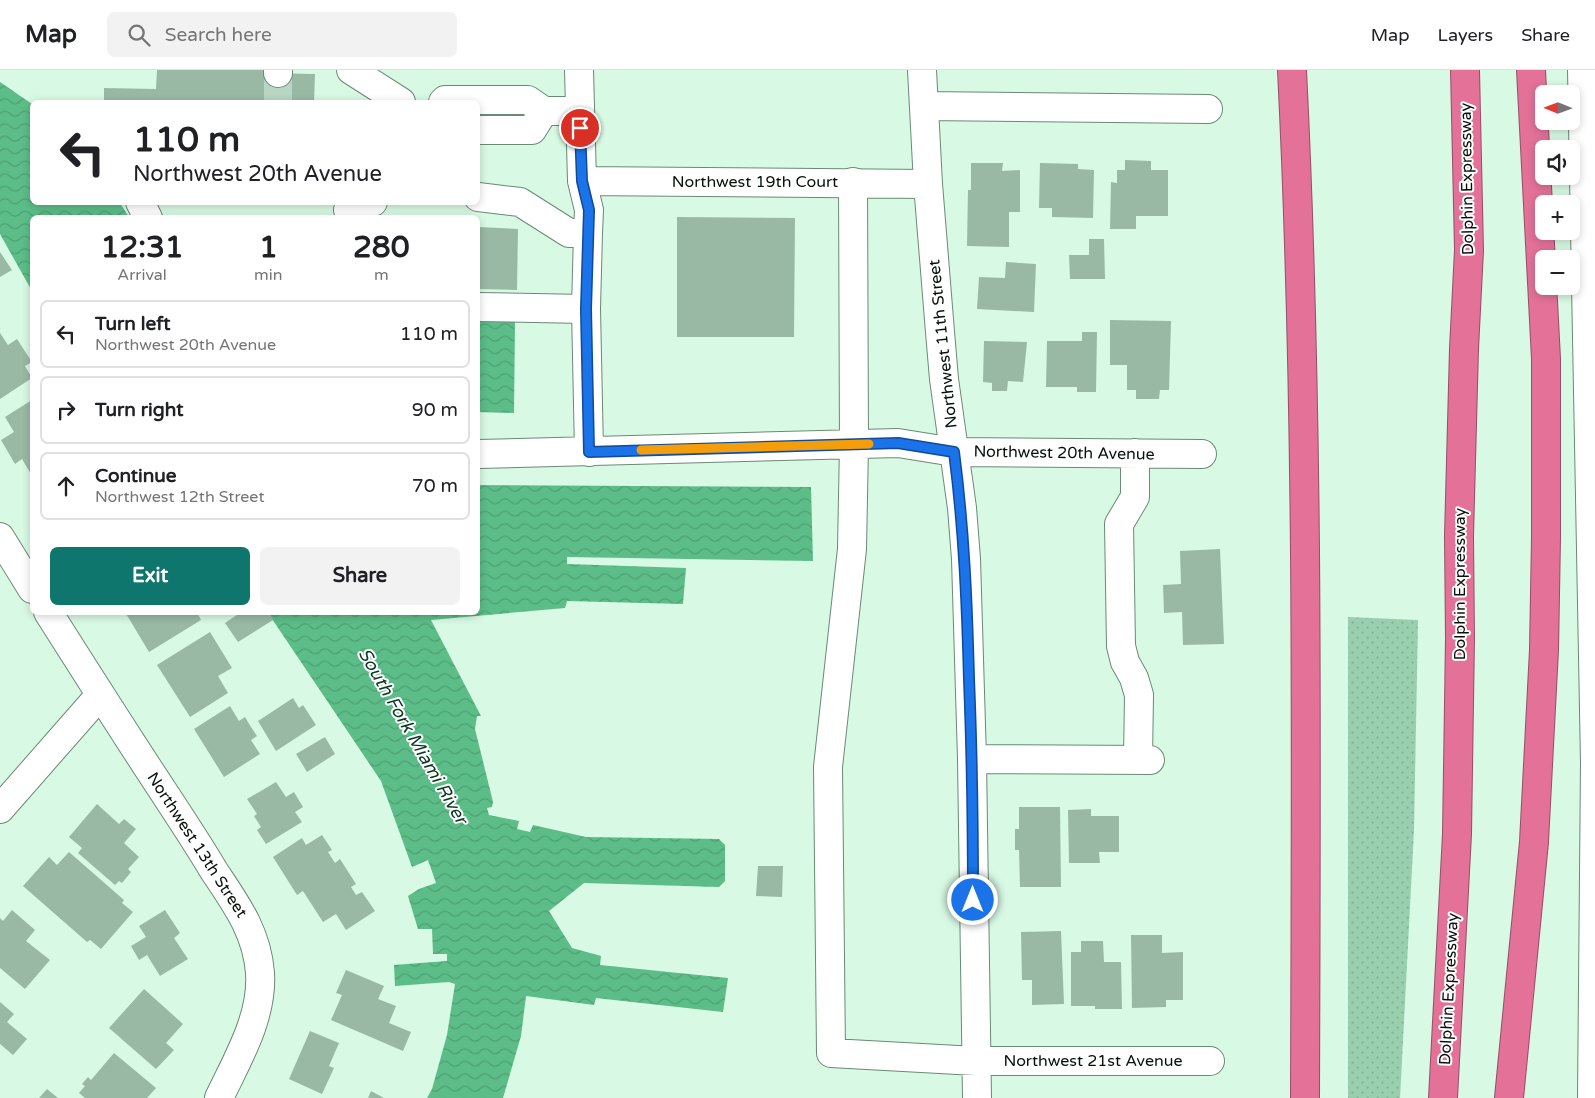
<!DOCTYPE html>
<meta charset="utf-8">
<style>
body{margin:0;font-family:"Varela Round",sans-serif;background:#f2f2f2;color:#202124;height:100vh;display:flex;flex-direction:column;font-size:19px;white-space:nowrap}
*{box-sizing:border-box;margin:0}
p{font-size:16px;color:#757577}
.icon{flex:none;width:28px;height:28px;fill:none;stroke:currentColor;stroke-width:2;stroke-linecap:round;stroke-linejoin:round}
.map{position:relative;flex:1;overflow:hidden}
.side{position:absolute;left:30px;top:145px;width:450px;height:400px;display:flex;flex-direction:column;background:#fff;border-radius:8px;box-shadow:0 2px 8px #0003}
.side>*{flex:none}
.guide{position:absolute;left:30px;top:30px;width:450px;height:105px;border-radius:8px;box-shadow:0 2px 8px #0003;background:#fff;color:#202124;overflow:hidden}
.needle{width:32px;rotate:271deg}
.buttons{position:absolute;left:1535px;top:15px;display:grid;gap:10px}
.buttons a{display:grid;place-items:center;width:45px;height:45px;border-radius:8px;background:#fff;box-shadow:0 2px 8px #0003;font-size:25px}
.pin{position:absolute;display:grid;place-items:center;width:42px;height:42px;color:#fff;margin:-21px;border:2px solid #fff;border-radius:50%;box-shadow:0 1px 5px #0007}
.me{position:absolute;width:55px;margin:-28px;rotate:0deg;stroke-linejoin:round;filter:drop-shadow(0 0 4px #0008)}
.turn{display:flex;align-items:center;gap:18px;height:105px;padding:0 20px;font-size:22px}
.turn .icon{width:65px;height:65px;stroke-width:2.5}
.turn b{display:block;font-size:35px;line-height:42px}
.eta{display:flex;justify-content:space-evenly;align-items:center;height:85px;text-align:center}
.eta b{font-size:30px;font-weight:800;line-height:35px}
.primary-button{display:flex;gap:10px;margin-top:auto;padding:10px 20px}
.primary-button a{flex:1;height:58px;border-radius:8px;background:#0f766e;color:#fff;font-size:20px;font-weight:800;line-height:58px;text-align:center}
.primary-button a+a{background:#f2f2f2;color:#202124}
ul{padding:0;list-style:none}
li{display:flex;align-items:center;gap:15px;height:68px;margin:0 10px 8px;padding:0 10px;border:2px solid #e0e0e0;border-radius:8px}
li div{flex:1}
li b{display:block;font-size:19px}
li em{font-style:normal}
header{display:flex;align-items:center;gap:30px;box-sizing:border-box;height:70px;padding:0 25px;background:#fff;border-bottom:1px solid #e0e0e0}
header strong{font-size:24px}
nav{display:flex;gap:28px;margin-inline-start:auto;font-size:18px}
.search{width:350px;height:45px;background:#f2f2f2;display:flex;align-items:center;gap:12px;box-sizing:border-box;padding:0 18px;border-radius:8px;color:#757577;font-size:19px}
.map>svg:first-child{display:block}
</style>
<header>
<strong>Map</strong>
<div class="search"><svg class="icon" aria-label="search" viewBox="0 0 24 24"><circle cx="10" cy="10" r="6"/><path d="M15 15l6 6"/></svg>Search here</div>
<nav><a>Map</a><a>Layers</a><a>Share</a></nav>
</header>
<div class="map">
<svg width="1595" height="1028" viewBox="0 0 1595 1028">
<defs>
<pattern id="grass-dots" width="8" height="8" patternUnits="userSpaceOnUse" patternTransform="scale(1.25)"><rect width="8" height="8" fill="#99cfae"/><path d="M2 2h.1M6 6h.1" fill="none" stroke="#82b194" stroke-width="1.8" stroke-linecap="round"/></pattern>
<pattern id="water-waves" width="16" height="10" patternUnits="userSpaceOnUse" patternTransform="scale(1.25)"><rect width="16" height="10" fill="#5cbd88"/><path d="M0 5q4-4 8 0t8 0" fill="none" stroke="#4ea174"/></pattern>
</defs>
<rect width="100%" height="100%" fill="#d8f9e4"/>
<path fill="url(#grass-dots)" d="M 1348,547 L 1418,550 L 1414,760 L 1400,1028 L 1348,1028 Z"/>
<path fill="url(#water-waves)" d="M 0,12 L 32,34 L 32,132 L 120,133 L 129,147 L 32,148 L 32,221 L 0,164 Z
M 478,251 L 515,251 L 514,343 L 478,342 Z
M 478,415 L 811,417 L 813,491 L 567,487 L 567,494 L 686,498 L 683,534 L 567,531 L 565,538 L 431,550 L 481,646 L 477,646 L 475,659 L 493,732 L 492,737 L 487,738 L 489,745 L 519,751 L 517,759 L 530,762 L 533,755 L 586,767 L 719,769 L 725,775 L 725,811 L 719,817 L 584,813 L 549,841 L 572,878 L 601,886 L 600,895 L 728,908 L 723,942 L 596,928 L 594,935 L 526,926 L 521,966 L 503,1028 L 427,1028 L 432,1019 L 447,965 L 455,914 L 449,912 L 395,916 L 394,895 L 447,891 L 447,884 L 433,884 L 432,859 L 418,859 L 408,826 L 419,819 L 436,813 L 428,790 L 412,797 L 381,711 L 268,543 L 478,542 Z"/>
<path fill="#9ab9a5" d="M 157,0 L 266,0 L 266,3 L 315,4 L 314,32 L 104,32 L 104,18 L 156,19 Z
M 1125,90 L 1151,91 L 1151,100 L 1168,100 L 1168,146 L 1136,146 L 1136,159 L 1110,159 L 1111,112 L 1117,113 L 1117,100 L 1125,100 Z
M 971,93 L 1003,93 L 1002,101 L 1020,100 L 1020,142 L 1009,142 L 1009,177 L 967,176 L 968,120 L 971,120 Z
M 1040,93 L 1078,94 L 1078,99 L 1094,100 L 1093,148 L 1052,147 L 1052,138 L 1039,138 Z
M 677,147 L 795,148 L 794,267 L 677,267 Z
M 478,157 L 518,159 L 517,220 L 478,219 Z
M 1089,169 L 1104,169 L 1105,209 L 1070,209 L 1069,185 L 1089,185 Z
M 0,182 L 12,200 L 0,207 Z
M 1006,192 L 1036,194 L 1034,242 L 977,239 L 979,207 L 1005,208 Z
M 1110,250 L 1171,251 L 1169,320 L 1160,320 L 1159,329 L 1136,329 L 1136,320 L 1127,320 L 1127,295 L 1110,295 Z
M 1082,262 L 1097,262 L 1096,322 L 1077,322 L 1077,317 L 1046,317 L 1047,271 L 1082,271 Z
M 0,263 L 8,275 L 17,269 L 32,292 L 25,296 L 32,308 L 0,329 Z
M 984,271 L 1027,272 L 1023,312 L 1008,311 L 1007,321 L 992,321 L 992,313 L 983,312 Z
M 32,330 L 32,406 L 22,389 L 15,394 L 1,370 L 14,362 L 5,347 Z
M 1220,479 L 1224,574 L 1183,575 L 1182,542 L 1164,543 L 1163,515 L 1181,514 L 1180,481 Z
M 125,542 L 197,542 L 201,550 L 149,582 Z
M 241,542 L 269,542 L 273,550 L 238,572 L 225,553 Z
M 210,562 L 232,598 L 218,606 L 228,623 L 190,647 L 157,595 Z
M 293,628 L 299,638 L 303,635 L 316,655 L 276,681 L 258,651 Z
M 230,636 L 239,651 L 245,647 L 251,657 L 257,666 L 251,670 L 260,684 L 224,707 L 194,659 Z
M 325,667 L 335,684 L 307,702 L 296,684 Z
M 276,712 L 286,727 L 294,722 L 303,737 L 295,742 L 302,752 L 266,774 L 257,760 L 261,757 L 254,746 L 257,744 L 247,729 Z
M 97,734 L 119,754 L 124,749 L 136,759 L 124,773 L 139,787 L 128,799 L 131,802 L 122,813 L 119,811 L 115,815 L 78,783 L 82,778 L 69,767 Z
M 1019,737 L 1060,737 L 1061,817 L 1020,817 L 1019,780 L 1015,780 L 1015,759 L 1019,759 Z
M 1091,739 L 1091,746 L 1119,746 L 1119,782 L 1099,782 L 1100,793 L 1069,793 L 1068,740 Z
M 322,765 L 332,780 L 328,782 L 335,793 L 340,789 L 356,814 L 351,817 L 356,825 L 362,822 L 375,841 L 346,860 L 336,844 L 323,852 L 303,821 L 297,825 L 273,787 L 302,768 L 306,775 Z
M 69,782 L 124,830 L 122,833 L 133,842 L 101,879 L 90,870 L 87,872 L 23,816 L 49,787 L 57,795 Z
M 758,796 L 783,796 L 782,827 L 756,826 Z
M 12,840 L 35,860 L 26,871 L 50,890 L 25,919 L 0,898 L 0,848 L 3,851 Z
M 165,840 L 180,863 L 174,868 L 188,889 L 160,906 L 147,885 L 139,890 L 131,876 L 146,867 L 139,856 Z
M 1061,861 L 1064,934 L 1032,935 L 1032,910 L 1022,910 L 1021,862 Z
M 1131,865 L 1162,865 L 1162,883 L 1183,882 L 1183,930 L 1166,930 L 1166,937 L 1132,938 Z
M 1081,871 L 1103,871 L 1104,892 L 1121,892 L 1122,939 L 1095,939 L 1095,936 L 1071,936 L 1071,882 L 1081,882 Z
M 346,900 L 384,916 L 378,929 L 396,936 L 389,953 L 411,962 L 403,981 L 331,950 L 342,925 L 336,923 Z
M 144,919 L 183,954 L 166,973 L 174,980 L 156,999 L 109,958 Z
M 0,932 L 14,944 L 7,952 L 27,969 L 13,985 L 0,974 Z
M 310,961 L 339,973 L 329,996 L 334,998 L 322,1024 L 289,1009 Z
M 114,983 L 156,1018 L 147,1028 L 85,1028 L 79,1023 L 85,1016 L 82,1014 L 88,1007 L 91,1010 Z
M 47,1019 L 58,1028 L 39,1028 Z
M 371,1021 L 384,1028 L 368,1028 Z"/>
<g fill="none" stroke-linecap="round" stroke-linejoin="round">
<path stroke="#b8d6c3" stroke-width="28" stroke-dasharray="28 14" stroke-linecap="butt" d="M 278,3 L 278,32"/>
<defs>
<path id="minor" d="M 351,0 L 401,32
M 579,0 L 582,111 L 589,140 L 588,163
M 922,0 L 928,114 L 940,262 L 944,309 L 962,438 L 966,489 L 972,689 L 977,1028
M 1582,0 L 1595,693 L 1592,1028
M 278,3 L 278,0
M 443,32 L 445,30 L 528,30 L 544,41 L 580,41
M 924,36 L 1208,39
M 478,60 L 532,60 L 544,41
M 582,111 L 928,114
M 853,112 L 854,375 L 852,479 L 828,697 L 831,983 L 976,991 L 1210,991
M 478,127 L 520,132 L 569,163 L 588,163 L 586,239 L 478,237
M 140,132 L 148,148
M 348,140 L 373,132
M 586,239 L 589,382
M 1135,383 L 1135,427 L 1119,454 L 1121,576 L 1125,592 L 1134,608 L 1139,625 L 1138,690
M 478,384 L 898,373 L 954,382 L 1202,384
M 0,467 L 32,519
M 48,542 C 86,602 124,662 163,721 C 180,747 198,774 214,801 C 236,834 257,862 260,903 C 263,947 237,990 219,1028
M 972,689 L 1150,690
M 0,739 L 100,625"/>
<path id="highway" d="M 1292,0 C 1309,342 1306,685 1305,1028
M 1443,1028 L 1457,764 L 1460,568 L 1459,466 L 1464,279 L 1469,180 L 1465,0
M 1509,1028 L 1534,772 L 1544,580 L 1546,468 L 1546,289 L 1531,0"/>
</defs>
<use href="#minor" stroke="#6b8976" stroke-width="30"/>
<use href="#highway" stroke="#964f66" stroke-width="30"/>
<use href="#minor" stroke="#fff" stroke-width="28"/>
<use href="#highway" stroke="#e37198" stroke-width="28"/>
</g>
<g fill="none" stroke-linecap="round" stroke-linejoin="round">
<defs>
<path id="route" d="M 580,58 L 582,111 L 589,140 L 586,239 L 589,382 L 898,373 L 954,382 C 964,458 967,533 969,609 C 972,683 973,756 973,830"/>
</defs>
<use href="#route" stroke="#114b97" stroke-width="12"/>
<use href="#route" stroke="#1a73e8" stroke-width="9"/>
<path stroke="#f59e0b" stroke-width="9" d="M 641,380 L 869,374"/>
</g>
<g text-anchor="middle" dominant-baseline="central" stroke-width="4" stroke-linejoin="round" paint-order="stroke">
<g font-size="16" fill="#06110a" stroke="#fff">
<text transform="translate(1467 109) rotate(-91)">Dolphin Expressway</text>
<text x="755" y="112">Northwest 19th Court</text>
<text transform="translate(943 274) rotate(-96)">Northwest 11th Street</text>
<text transform="translate(1064 383) rotate(1)">Northwest 20th Avenue</text>
<text transform="translate(1460 514) rotate(-90)">Dolphin Expressway</text>
<text transform="translate(197 775) rotate(57)">Northwest 13th Street</text>
<text transform="translate(1449 919) rotate(-87)">Dolphin Expressway</text>
<text x="1093" y="991">Northwest 21st Avenue</text>
</g>
<g font-size="18" font-style="italic" fill="#0e3822" stroke="#fff">
<text transform="translate(413 666) rotate(60)">South Fork Miami River</text>
</g>
</g>
</svg>
<div class="buttons">
<a><svg class="needle" viewBox="-14 -14 28 28"><path d="M0-13l5 13h-10z" fill="#e53935"/><path d="M0 13l5-13h-10z" fill="#757577"/></svg></a>
<a><svg class="icon" aria-label="sound" viewBox="0 0 24 24"><path d="M4 9h4l5-4v14l-5-4H4zM17 9q2 3 0 6"/></svg></a>
<a>+</a>
<a>−</a>
</div>
<div class="pin" style="left:580px;top:58px;background:#d93025"><svg class="icon" aria-label="arrive" viewBox="0 0 24 24"><path d="M6 21V4h12l-3 4 3 4H6"/></svg></div>
<svg class="me" style="left:973px;top:830px" viewBox="-20 -20 40 40"><circle r="17" fill="#1a73e8" stroke="#fff" stroke-width="3"/><path d="M0-11L8 9 0 5-8 9z" fill="#fff"/></svg>
<div class="guide">
<div class="turn"><svg class="icon" aria-label="left" viewBox="0 0 24 24"><path d="M17 20v-9H6M10 6l-5 5 5 5"/></svg><div><b>110 m</b>Northwest 20th Avenue</div></div>
</div>
<section class="side">
<div class="eta">
<div><b>12:31</b><p>Arrival</p></div>
<div><b>1</b><p>min</p></div>
<div><b>280</b><p>m</p></div>
</div>
<ul>
<li><svg class="icon" aria-label="left" viewBox="0 0 24 24"><path d="M17 20v-9H6M10 6l-5 5 5 5"/></svg><div><b>Turn left</b><p>Northwest 20th Avenue</p></div><em>110 m</em></li>
<li><svg class="icon" aria-label="right" viewBox="0 0 24 24"><path d="M7 20v-9h11M14 6l5 5-5 5"/></svg><div><b>Turn right</b></div><em>90 m</em></li>
<li><svg class="icon" aria-label="ahead" viewBox="0 0 24 24"><path d="M12 20V5M6 11l6-6 6 6"/></svg><div><b>Continue</b><p>Northwest 12th Street</p></div><em>70 m</em></li>
</ul>
<div class="primary-button"><a>Exit</a><a>Share</a></div>
</section>
</div>
